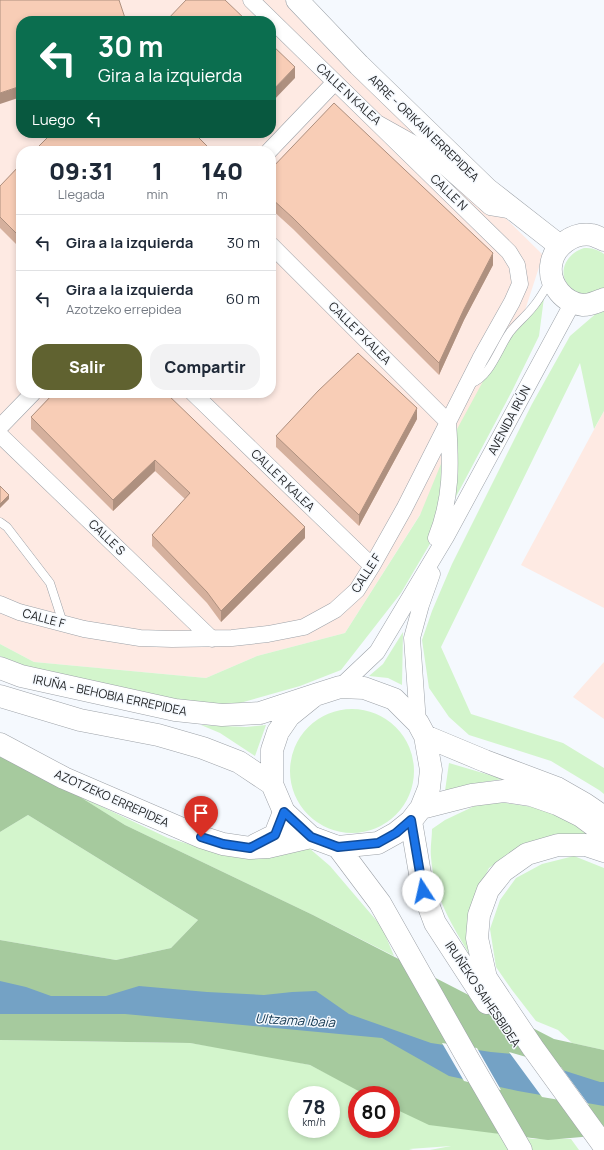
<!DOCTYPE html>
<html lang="es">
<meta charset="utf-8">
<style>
body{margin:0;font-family:Manrope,sans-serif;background:#f2f2f3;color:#1f2937;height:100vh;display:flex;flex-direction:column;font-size:15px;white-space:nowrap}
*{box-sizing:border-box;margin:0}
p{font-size:13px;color:#747a83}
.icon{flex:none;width:22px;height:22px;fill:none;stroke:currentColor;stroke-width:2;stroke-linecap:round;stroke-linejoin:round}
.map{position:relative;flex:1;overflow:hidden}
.details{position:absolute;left:16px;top:146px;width:260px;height:252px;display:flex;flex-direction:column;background:#fff;border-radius:16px;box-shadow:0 2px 6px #0003}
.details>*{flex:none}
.banner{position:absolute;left:16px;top:16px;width:260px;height:122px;border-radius:16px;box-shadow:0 2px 6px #0003;background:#0b6e4f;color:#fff;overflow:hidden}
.speed{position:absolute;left:288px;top:1086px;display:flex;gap:8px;font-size:20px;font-weight:700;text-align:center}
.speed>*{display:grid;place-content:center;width:52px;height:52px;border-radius:50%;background:#fff;box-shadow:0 2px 6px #0003;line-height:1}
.speed small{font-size:10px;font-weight:400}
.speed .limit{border:6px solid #d22;background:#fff;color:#111}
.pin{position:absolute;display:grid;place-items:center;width:34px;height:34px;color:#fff;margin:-41px -17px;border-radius:50% 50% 50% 0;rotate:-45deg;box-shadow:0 0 4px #0007}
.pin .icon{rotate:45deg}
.me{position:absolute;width:44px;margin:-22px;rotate:350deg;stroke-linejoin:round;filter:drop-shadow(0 0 3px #0008)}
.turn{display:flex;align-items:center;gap:14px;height:84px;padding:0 16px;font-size:18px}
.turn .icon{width:52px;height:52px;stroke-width:2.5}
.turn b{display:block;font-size:28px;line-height:34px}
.then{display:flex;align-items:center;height:38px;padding:0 16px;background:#0003;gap:8px;font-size:15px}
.eta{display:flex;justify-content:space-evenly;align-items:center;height:68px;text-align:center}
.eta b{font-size:24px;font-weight:800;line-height:28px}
.primary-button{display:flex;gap:8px;margin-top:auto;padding:8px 16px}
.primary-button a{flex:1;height:46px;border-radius:16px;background:#606230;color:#fff;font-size:16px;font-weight:800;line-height:46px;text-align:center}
.primary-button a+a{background:#f2f2f3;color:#1f2937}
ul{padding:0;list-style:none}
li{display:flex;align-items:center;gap:12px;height:56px;padding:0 16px;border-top:1px solid #e0e1e3}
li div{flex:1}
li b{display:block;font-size:15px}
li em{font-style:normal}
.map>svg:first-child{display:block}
</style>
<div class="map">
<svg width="604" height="1150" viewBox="0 0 604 1150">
<rect width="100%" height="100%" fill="#f5f9fe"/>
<path fill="#feeae3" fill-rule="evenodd" d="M 0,0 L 285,0 L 543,255 L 499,390 L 345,633 L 257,656 L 206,678 L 34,662 L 0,644 ZM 21,21 L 271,21 L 271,133 L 21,133 ZM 21,151 L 271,151 L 271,393 L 21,393 Z
M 604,411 L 604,608 L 521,565 Z
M 604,662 L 604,719 L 573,697 Z"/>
<path fill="#d3f5cc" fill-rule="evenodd" d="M 584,248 C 592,248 597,249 604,254 L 604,288 C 598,290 592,294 586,295 C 582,295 577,293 574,291 C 555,277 564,254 584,248 Z
M 545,290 L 539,336 L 512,391 L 441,525 L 401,593 L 341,670 L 300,686 L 222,708 L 155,698 L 28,667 L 0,656 L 0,644 L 34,662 L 206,678 L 257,656 L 345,633 L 420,515 L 450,442 L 506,339 Z
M 599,311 L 604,311 L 604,411 L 594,429 L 580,363 L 441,647 L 471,714 L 563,743 L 604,768 L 604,794 L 599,790 L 551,761 L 469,735 L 449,717 L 429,688 L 422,640 L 432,611 L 452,564 L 532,404 L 570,336 Z
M 403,632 L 402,685 L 388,678 L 369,676 L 383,664 Z
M290 771a62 62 0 1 1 124 0a62 62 0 1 1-124 0Z
M 201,725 L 246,727 L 266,725 L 255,756 L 220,733 Z
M 449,763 L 503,779 L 466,785 L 445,791 Z
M 75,794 L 168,838 L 226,855 L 309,848 L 330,866 L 382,927 L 394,956 L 313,915 L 125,825 Z
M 483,802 L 506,803 L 538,808 L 570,820 L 590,837 L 521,846 L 489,868 L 471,904 L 470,938 L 473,960 C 452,925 434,898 431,857 C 430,848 432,838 432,829 L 445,820 Z
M 28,815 L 198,920 L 171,948 L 116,960 L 0,940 L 0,832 Z
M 574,856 L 604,868 L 604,1050 L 572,1043 L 558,1030 L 536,1021 L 512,990 L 496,967 L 490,929 L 500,900 L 516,878 L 542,864 Z
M 0,1040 L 190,1043 L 254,1053 L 310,1065 L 369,1095 L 357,1095 L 357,1129 L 391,1129 L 391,1106 L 424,1122 L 534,1139 L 571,1139 L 579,1150 L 430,1150 L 451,1146 L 409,1149 L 413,1150 L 0,1150 ZM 297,1095 L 331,1095 L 331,1129 L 297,1129 Z"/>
<path fill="#a6ca9e" d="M 0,747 L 125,825 L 313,915 L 554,1039 L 604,1050 L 604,1135 L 548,1140 L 429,1125 L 391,1107 L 391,1095 L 366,1095 L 310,1065 L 190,1043 L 0,1040 L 0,940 L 116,960 L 171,948 L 198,920 L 28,815 L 0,832 Z"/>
<path fill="#74a2c5" d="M 0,981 L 26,987 L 51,996 L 106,996 L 139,986 L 207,992 L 264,995 L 292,992 L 316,991 L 349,1014 L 431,1043 L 491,1052 L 512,1054 L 600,1082 L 604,1082 L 604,1106 L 518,1091 L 449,1076 L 382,1038 L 125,1014 L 0,1014 Z"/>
<path fill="#f5f9fe" d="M 442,1043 L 477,1048 L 501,1090 L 464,1081 Z
M 509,1052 L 561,1067 L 589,1105 L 542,1097 Z"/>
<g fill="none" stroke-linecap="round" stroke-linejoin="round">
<defs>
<path id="lane" d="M 472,383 C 490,377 499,347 510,332 C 517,323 526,316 533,307 C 540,299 545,289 550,281
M 0,522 L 7,527 L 50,583 L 63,623"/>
<path id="street" d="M 251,0 L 377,123 L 427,151 L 490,207 L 514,211
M 269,151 L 335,82
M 271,245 L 448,422 C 451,464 452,498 436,538
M 193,393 L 372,566
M 0,427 L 33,393
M 0,435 L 212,639
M 0,604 L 19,612 L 84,629 L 140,638 L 172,639 L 232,638 L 268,634 L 304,627 L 335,610 L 357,590 L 372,566 L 404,509 L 480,359 L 512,302 L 520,284 L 517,265 L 509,252 L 377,123
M 340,687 L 377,652 L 446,537 L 573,302
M 418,723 L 412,638 L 421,605 L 432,574"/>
<path id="secondary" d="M 297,0 L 359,65 L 487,189 L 560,246
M 604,240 C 600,238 596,236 592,235 C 573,232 553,246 551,266 C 549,285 564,303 583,305 C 591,305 597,302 604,299
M 0,744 L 64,778 L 201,837 L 223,844 L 250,848 L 268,847 L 311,837
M 255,845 L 275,835 L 284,812"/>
<path id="highway" d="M 0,668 L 21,676 L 175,710 L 222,715 L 260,713 L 315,695 L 340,687 L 364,688 L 394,699 L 418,723 L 425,736 L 431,770 L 429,788 L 421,808 L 411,821 L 396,833 L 378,843 L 338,847 L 311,837 L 284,812 L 272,784 L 272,750 L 278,732 L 289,716 L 315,695
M 0,696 L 80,720 L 158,735 L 203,748 L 239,762 L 272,784
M 425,736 L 485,761 L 557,788 L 585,804 L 604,817
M 421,808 L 472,795 L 504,791 L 531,795 L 557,804 L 581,816 L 604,833
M 411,821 L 423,891 L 435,923 L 487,1003
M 338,847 L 380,903 L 467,1057 L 521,1150
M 604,851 L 586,845 L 558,845 L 527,854 L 503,871 L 488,890 L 479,915 L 477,938 L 486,978 L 533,1048 L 604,1146"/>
</defs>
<use href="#lane" stroke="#9da2a8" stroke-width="9"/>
<use href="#street" stroke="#9da2a8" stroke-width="17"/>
<use href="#secondary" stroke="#9da2a8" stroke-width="23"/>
<use href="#highway" stroke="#9da2a8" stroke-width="23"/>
<use href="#lane" stroke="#fff" stroke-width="8"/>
<use href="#street" stroke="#fff" stroke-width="16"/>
<use href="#secondary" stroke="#fff" stroke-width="22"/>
<use href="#highway" stroke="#fff" stroke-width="22"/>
</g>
<path fill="#d5b09d" d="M 21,164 L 21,249 L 0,228 L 0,186 Z
M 271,169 L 493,265 L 464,320 L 439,375 L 293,229 L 271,209 Z
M 54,393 L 305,538 L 221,622 L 207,603 L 152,546 L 152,535 L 185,499 L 155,471 L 113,511 L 31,429 L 31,417 Z
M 417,419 L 359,526 L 276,447 L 276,436 Z"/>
<path fill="#ae907f" d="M 295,67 L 295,78 L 271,103 L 271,92 Z
M 21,86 L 21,97 L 0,104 L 0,93 Z
M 493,253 L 493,265 L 464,320 L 439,375 L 439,363 L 464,309 Z
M 417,408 L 417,419 L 359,526 L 359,515 Z
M 155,460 L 155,471 L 113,511 L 113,500 Z
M 9,495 L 9,499 L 0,508 L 0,504 Z
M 305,527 L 305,538 L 221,622 L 221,611 Z"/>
<path fill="#f8cdb6" stroke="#ae907f" d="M 0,0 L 119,0 L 126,21 L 21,21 L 21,86 L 0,93 Z
M 186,0 L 225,0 L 247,21 L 166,21 Z
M 271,44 L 295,67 L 271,92 Z
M 334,103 L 493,253 L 464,309 L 439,363 L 293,218 L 271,198 L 271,169 Z
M 52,133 L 194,133 L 212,151 L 34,151 Z
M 21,164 L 21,238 L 0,217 L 0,186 Z
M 358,353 L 417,408 L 359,515 L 276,436 L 318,391 Z
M 54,393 L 166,393 L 305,527 L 221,611 L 207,592 L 152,535 L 190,493 L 155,460 L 113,500 L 31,417 Z
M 0,486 L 9,495 L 0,504 Z"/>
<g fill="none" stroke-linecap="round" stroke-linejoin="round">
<defs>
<path id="route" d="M 201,837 L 223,844 L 250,848 L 275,835 L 284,812 L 311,837 L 338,847 L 378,843 L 396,833 L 411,820 L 423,891"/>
</defs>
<use href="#route" stroke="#114b97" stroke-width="10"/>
<use href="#route" stroke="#1a73e8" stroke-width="7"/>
</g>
<g text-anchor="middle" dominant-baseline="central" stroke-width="3" stroke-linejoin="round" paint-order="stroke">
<g font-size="12" fill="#232527" stroke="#f5f9fe">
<text transform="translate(349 94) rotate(43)">CALLE N KALEA</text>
<text transform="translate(424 128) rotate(44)">ARRE - ORIKAIN ERREPIDEA</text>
<text transform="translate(449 192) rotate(44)">CALLE N</text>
<text transform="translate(360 333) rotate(45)">CALLE P KALEA</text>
<text transform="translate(509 420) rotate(-62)">AVENIDA IRÚN</text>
<text transform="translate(283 480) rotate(44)">CALLE R KALEA</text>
<text transform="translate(107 537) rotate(44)">CALLE S</text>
<text transform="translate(366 573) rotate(-57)">CALLE F</text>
<text transform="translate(44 618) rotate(15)">CALLE F</text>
<text transform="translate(110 695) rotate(12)">IRUÑA - BEHOBIA ERREPIDEA</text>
<text transform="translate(112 798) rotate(24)">AZOTZEKO ERREPIDEA</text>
<text transform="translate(483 994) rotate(56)">IRUÑEKO SAIHESBIDEA</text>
</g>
<g font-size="13" font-style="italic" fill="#0f344d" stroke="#f5f9fe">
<text transform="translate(295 1020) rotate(3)">Ultzama ibaia</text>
</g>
</g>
</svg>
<div class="speed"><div>78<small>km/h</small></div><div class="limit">80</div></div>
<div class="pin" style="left:201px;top:837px;background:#d93025"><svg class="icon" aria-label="arrive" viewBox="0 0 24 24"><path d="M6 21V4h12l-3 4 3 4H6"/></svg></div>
<svg class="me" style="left:423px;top:891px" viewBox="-20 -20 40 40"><circle r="19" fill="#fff"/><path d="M0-13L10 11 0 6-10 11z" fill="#1a73e8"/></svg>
<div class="banner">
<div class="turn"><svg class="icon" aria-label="left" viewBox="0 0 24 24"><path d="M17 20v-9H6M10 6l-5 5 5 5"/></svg><div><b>30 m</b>Gira a la izquierda</div></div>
<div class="then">Luego<svg class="icon" aria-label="left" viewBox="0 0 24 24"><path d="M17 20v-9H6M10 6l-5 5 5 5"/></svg></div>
</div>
<section class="details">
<div class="eta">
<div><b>09:31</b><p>Llegada</p></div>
<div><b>1</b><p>min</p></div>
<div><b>140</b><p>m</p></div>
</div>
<ul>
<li><svg class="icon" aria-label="left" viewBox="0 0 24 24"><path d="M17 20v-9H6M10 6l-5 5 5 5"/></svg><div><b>Gira a la izquierda</b></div><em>30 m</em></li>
<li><svg class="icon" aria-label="left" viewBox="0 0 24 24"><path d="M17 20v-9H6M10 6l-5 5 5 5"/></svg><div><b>Gira a la izquierda</b><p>Azotzeko errepidea</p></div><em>60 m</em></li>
</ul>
<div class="primary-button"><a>Salir</a><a>Compartir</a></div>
</section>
</div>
